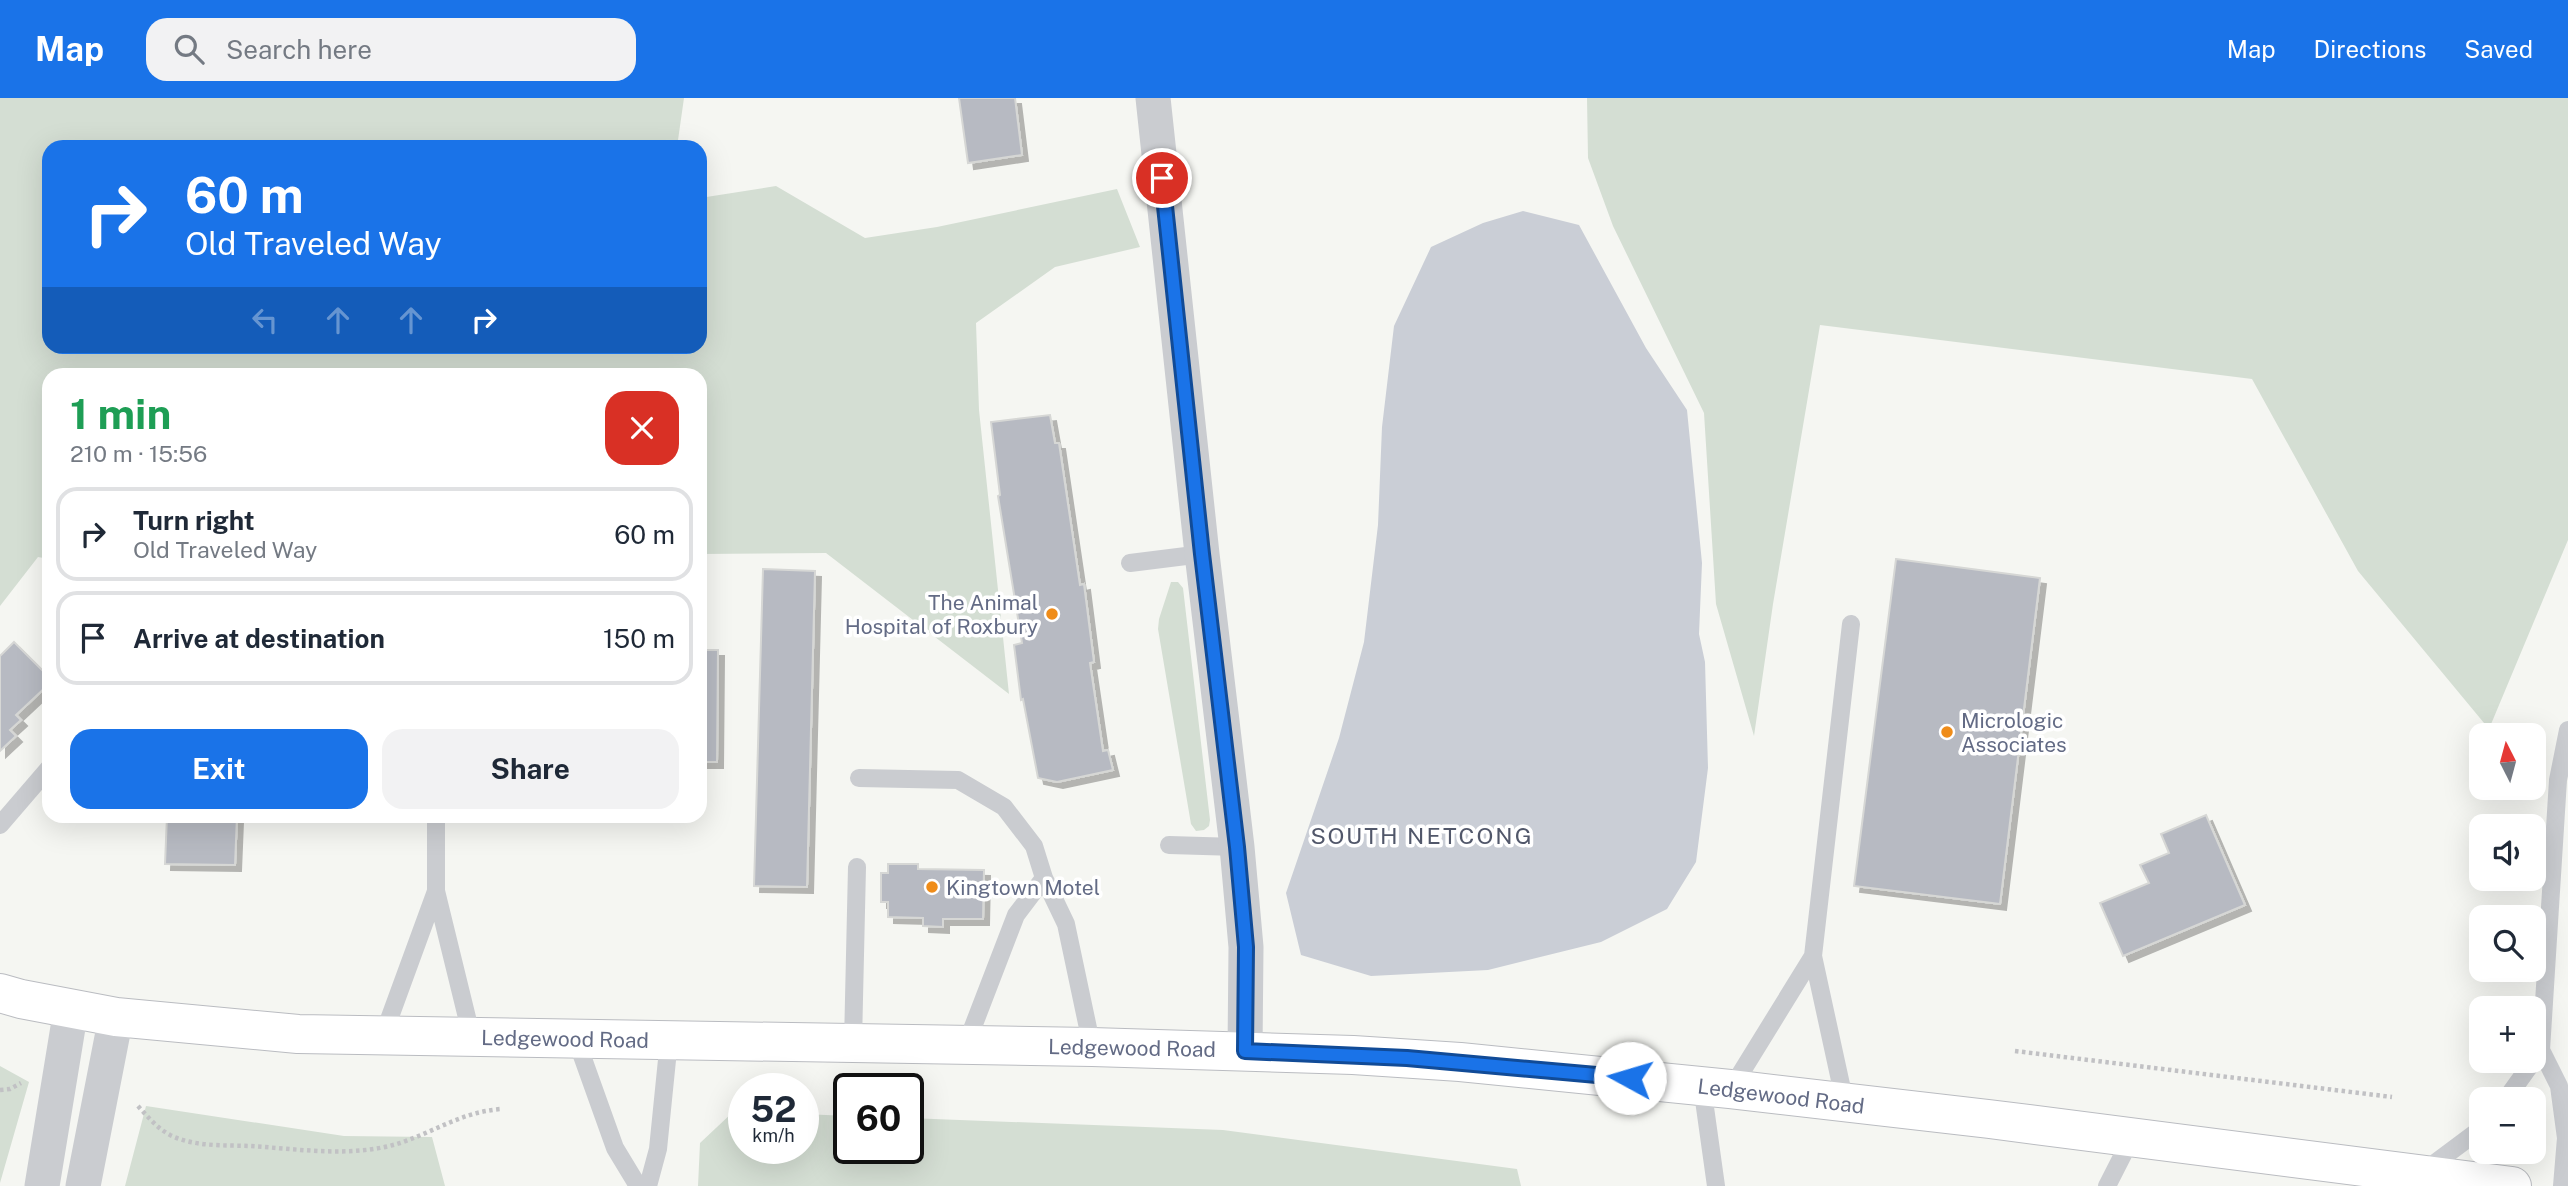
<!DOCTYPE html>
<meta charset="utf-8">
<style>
body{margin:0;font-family:"Public Sans",sans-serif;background:#f2f2f3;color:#1f2937;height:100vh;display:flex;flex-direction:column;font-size:26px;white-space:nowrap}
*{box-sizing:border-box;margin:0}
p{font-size:23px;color:#747a83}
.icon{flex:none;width:38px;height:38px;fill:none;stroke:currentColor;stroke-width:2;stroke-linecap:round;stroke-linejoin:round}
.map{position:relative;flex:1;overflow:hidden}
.panel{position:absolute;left:42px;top:270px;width:665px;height:455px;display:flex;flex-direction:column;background:#fff;border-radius:21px;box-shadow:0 7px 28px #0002}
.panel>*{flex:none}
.top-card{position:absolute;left:42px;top:42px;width:665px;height:214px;border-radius:21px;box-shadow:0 7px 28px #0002;background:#1a73e8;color:#fff;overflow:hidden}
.needle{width:46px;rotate:354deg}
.fabs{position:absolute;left:2469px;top:625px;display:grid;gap:14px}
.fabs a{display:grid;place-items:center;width:77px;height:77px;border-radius:14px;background:#fff;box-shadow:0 7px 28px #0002;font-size:35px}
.speed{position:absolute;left:728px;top:975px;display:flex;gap:14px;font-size:35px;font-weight:700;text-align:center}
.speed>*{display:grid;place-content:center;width:91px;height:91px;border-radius:50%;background:#fff;box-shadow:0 7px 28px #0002;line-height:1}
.speed small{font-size:18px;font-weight:400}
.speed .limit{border:4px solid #111;border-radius:10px;background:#fff;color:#111}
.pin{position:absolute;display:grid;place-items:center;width:60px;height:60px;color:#fff;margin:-30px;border:4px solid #fff;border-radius:50%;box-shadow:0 2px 7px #0007}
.me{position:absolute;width:77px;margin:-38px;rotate:276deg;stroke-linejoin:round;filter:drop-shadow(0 0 5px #0008)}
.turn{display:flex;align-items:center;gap:24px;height:147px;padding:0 28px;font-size:32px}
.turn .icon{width:91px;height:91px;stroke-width:2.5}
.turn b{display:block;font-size:49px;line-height:60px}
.lanes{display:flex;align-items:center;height:66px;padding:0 28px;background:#0003;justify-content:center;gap:35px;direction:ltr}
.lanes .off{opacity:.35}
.round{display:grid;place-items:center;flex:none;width:74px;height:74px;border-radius:21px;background:#f2f2f3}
.headline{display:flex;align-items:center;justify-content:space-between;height:119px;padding:0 28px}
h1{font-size:42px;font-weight:700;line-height:52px;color:#1e9e55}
.primary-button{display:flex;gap:14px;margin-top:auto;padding:14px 28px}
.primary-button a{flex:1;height:80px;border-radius:21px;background:#1a73e8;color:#fff;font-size:28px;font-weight:700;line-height:80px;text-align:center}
.primary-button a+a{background:#f2f2f3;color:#1f2937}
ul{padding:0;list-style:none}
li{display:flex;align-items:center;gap:21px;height:94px;margin:0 14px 10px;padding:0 14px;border:4px solid #e0e1e3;border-radius:21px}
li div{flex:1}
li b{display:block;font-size:26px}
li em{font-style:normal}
header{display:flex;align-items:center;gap:42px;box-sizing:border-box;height:98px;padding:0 35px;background:#1a73e8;color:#fff}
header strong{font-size:33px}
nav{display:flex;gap:38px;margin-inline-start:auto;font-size:24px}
.search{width:490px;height:63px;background:#f2f2f3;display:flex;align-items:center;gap:18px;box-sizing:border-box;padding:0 24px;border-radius:21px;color:#747a83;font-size:26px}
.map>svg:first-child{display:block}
</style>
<header>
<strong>Map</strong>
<div class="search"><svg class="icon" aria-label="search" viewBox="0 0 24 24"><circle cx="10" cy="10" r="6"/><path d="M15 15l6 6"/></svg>Search here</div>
<nav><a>Map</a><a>Directions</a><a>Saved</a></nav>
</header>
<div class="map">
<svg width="2568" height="1088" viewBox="0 0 2568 1088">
<defs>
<filter id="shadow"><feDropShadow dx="6" dy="6" stdDeviation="0" flood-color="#0004"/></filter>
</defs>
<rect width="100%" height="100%" fill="#f5f6f2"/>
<path fill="#d4ded3" d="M 0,0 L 684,0 L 677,49 L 49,49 L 49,248 L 700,248 L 700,100 L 776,88 L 865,140 L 937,129 L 1117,91 L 1140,149 L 1055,169 L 976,225 L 979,312 L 1009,596 L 826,455 L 700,456 L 700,276 L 49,276 L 49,461 L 38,459 L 0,508 Z
M 1587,0 L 2568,0 L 2568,442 L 2489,631 L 2358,473 L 2252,281 L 1820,227 L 1773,506 L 1754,638 L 1716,506 L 1704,315 L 1613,128 L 1588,60 Z
M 1171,484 L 1178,484 L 1183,490 L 1210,722 L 1209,728 L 1204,732 L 1196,733 L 1191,726 L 1158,531 L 1159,521 Z
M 0,968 L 29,984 L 0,1085 Z
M 146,1008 L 344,1038 L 432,1039 L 445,1088 L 125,1088 Z
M 733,1014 L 744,1014 L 744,1050 L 803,1050 L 803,1016 L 849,1018 L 849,1050 L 908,1050 L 908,1020 L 1223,1032 L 1517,1071 L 1521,1088 L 698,1088 L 700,1045 Z"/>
<path fill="#caced6" d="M 1523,113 L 1579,127 L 1646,250 L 1687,312 L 1702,465 L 1699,536 L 1705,564 L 1708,670 L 1696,764 L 1667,811 L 1601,844 L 1488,872 L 1371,878 L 1301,857 L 1286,795 L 1339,640 L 1364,544 L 1378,427 L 1382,329 L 1394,228 L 1431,149 L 1483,125 Z"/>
<path fill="#b7bac2" stroke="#d6d7d5" stroke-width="2" filter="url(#shadow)" d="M 959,0 L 1015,0 L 1022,57 L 968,65 Z
M 1050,317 L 1055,345 L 1059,345 L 1080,487 L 1084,486 L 1094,564 L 1090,565 L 1103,653 L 1108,652 L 1113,672 L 1057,684 L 1038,680 L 1023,601 L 1021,602 L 1014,547 L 1022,545 L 998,398 L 1000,397 L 991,324 Z
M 1896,461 L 2040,480 L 2000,806 L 1854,788 Z
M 763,471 L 815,473 L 807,789 L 754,788 Z
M 14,544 L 49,579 L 49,586 L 16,617 L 21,622 L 10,632 L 16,638 L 0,653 L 0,558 Z
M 700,552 L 718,552 L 717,664 L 700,664 Z
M 2206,717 L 2245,807 L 2123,858 L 2100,805 L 2149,785 L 2140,767 L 2169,755 L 2161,736 Z
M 167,718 L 237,718 L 235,767 L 165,766 Z
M 888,766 L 918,766 L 918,771 L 984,772 L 983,821 L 943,821 L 943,829 L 923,828 L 923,820 L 888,819 L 888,804 L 881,804 L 881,775 L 888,775 Z"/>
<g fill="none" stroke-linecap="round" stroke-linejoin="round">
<defs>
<path id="primary" d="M 0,895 L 21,901 L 116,919 L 298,936 L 1092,949 L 1353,957 L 1460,964 L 1730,991 L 1989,1021 L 2512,1088"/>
</defs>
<use href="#primary" stroke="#babcc1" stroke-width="40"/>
<path stroke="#c1c1c4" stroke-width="4.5" stroke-dasharray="3.5 3.5" stroke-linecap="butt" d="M 2015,953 L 2392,999
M 0,992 L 10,991 L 21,985
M 138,1008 C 148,1019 157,1030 170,1037 C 194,1049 224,1047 250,1048 C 299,1051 352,1060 400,1045 C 436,1033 462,1014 501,1011"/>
<path stroke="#caccd0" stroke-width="18" d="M 1130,465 L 1202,456
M 859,680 L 958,682 L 1004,709 L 1034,748 L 1044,780 L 1066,826 L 1092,949
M 0,727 L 49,670
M 1169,747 L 1237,749
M 436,793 L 436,718
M 1813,858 L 1851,526
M 383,938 L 436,793 L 472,940
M 576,941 L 615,1050 L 638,1088
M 853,945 L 857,769
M 966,947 L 1016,817 L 1044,780
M 1702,988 L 1716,1088
M 1731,991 L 1813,858 L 1845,1005
M 2506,1001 L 2534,962
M 2423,1074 L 2482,1030
M 648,1088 L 658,1051 L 669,942
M 2107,1088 L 2132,1039
M 2562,1088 L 2566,1040 L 2559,988 L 2541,952 L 2558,682 L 2568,632"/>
<path stroke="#caccd0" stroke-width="35" d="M 1153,0 L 1202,456 L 1237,749 L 1246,849 L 1245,953
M 42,1088 L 71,911
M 83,1088 L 116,919"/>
<use href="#primary" stroke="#fff" stroke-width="38"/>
</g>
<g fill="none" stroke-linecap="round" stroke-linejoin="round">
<defs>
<path id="route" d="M 1162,80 L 1202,456 L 1237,749 L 1246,849 L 1245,953 L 1407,960 L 1630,980"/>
</defs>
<use href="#route" stroke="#114b97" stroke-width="18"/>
<use href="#route" stroke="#1a73e8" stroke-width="12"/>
</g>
<g fill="#ef8c19" stroke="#fff" stroke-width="2.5">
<circle cx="1052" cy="516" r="7"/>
<circle cx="1947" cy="634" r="7"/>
<circle cx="932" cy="789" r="7"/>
</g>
<g text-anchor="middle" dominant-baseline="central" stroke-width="7" stroke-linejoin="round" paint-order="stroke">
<g font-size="21" fill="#636b85" stroke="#fff" text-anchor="start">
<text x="1038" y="504" text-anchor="end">The Animal<tspan x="1038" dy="24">Hospital of Roxbury</tspan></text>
<text x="1961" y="622">Micrologic<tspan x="1961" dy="24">Associates</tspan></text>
<text x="946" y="789">Kingtown Motel</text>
</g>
<g font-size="21" fill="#636b85" stroke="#fff">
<text transform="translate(565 941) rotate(1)">Ledgewood Road</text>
<text transform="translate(1132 950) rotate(1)">Ledgewood Road</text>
<text transform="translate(1781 998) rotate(7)">Ledgewood Road</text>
</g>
<g font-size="23" letter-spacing="2" fill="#51576a" stroke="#fff">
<text x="1422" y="737">SOUTH NETCONG</text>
</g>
</g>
</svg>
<div class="fabs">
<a><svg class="needle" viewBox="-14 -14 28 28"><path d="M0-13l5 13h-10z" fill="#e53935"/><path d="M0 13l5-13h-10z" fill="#747a83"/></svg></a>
<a><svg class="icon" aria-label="sound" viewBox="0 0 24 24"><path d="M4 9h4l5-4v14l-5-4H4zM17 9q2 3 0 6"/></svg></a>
<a><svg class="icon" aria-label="search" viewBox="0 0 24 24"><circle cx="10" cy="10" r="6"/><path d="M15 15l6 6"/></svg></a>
<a>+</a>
<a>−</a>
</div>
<div class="speed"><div>52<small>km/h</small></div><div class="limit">60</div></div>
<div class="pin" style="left:1162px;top:80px;background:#d93025"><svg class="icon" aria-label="arrive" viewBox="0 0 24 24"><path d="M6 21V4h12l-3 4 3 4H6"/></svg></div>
<svg class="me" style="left:1630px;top:980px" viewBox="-20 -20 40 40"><circle r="19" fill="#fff"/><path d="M0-13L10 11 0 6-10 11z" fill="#1a73e8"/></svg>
<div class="top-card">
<div class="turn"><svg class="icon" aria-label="right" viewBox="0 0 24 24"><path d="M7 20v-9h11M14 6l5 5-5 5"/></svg><div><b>60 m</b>Old Traveled Way</div></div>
<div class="lanes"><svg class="icon off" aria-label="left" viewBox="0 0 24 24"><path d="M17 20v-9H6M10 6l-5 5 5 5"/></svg><svg class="icon off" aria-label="ahead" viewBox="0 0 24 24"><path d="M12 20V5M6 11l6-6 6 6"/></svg><svg class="icon off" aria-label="ahead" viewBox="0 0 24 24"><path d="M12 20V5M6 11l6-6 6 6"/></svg><svg class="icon" aria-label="right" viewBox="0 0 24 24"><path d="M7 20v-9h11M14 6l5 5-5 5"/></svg></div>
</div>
<section class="panel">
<div class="headline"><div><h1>1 min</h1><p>210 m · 15:56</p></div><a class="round" style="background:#d93025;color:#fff"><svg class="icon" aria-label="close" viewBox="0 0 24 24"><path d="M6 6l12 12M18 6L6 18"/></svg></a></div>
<ul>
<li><svg class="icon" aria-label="right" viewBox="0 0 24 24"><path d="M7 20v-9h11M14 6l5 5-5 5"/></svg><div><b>Turn right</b><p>Old Traveled Way</p></div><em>60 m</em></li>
<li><svg class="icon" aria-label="arrive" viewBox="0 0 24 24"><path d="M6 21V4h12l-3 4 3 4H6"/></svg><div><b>Arrive at destination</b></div><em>150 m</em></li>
</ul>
<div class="primary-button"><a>Exit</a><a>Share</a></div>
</section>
</div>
